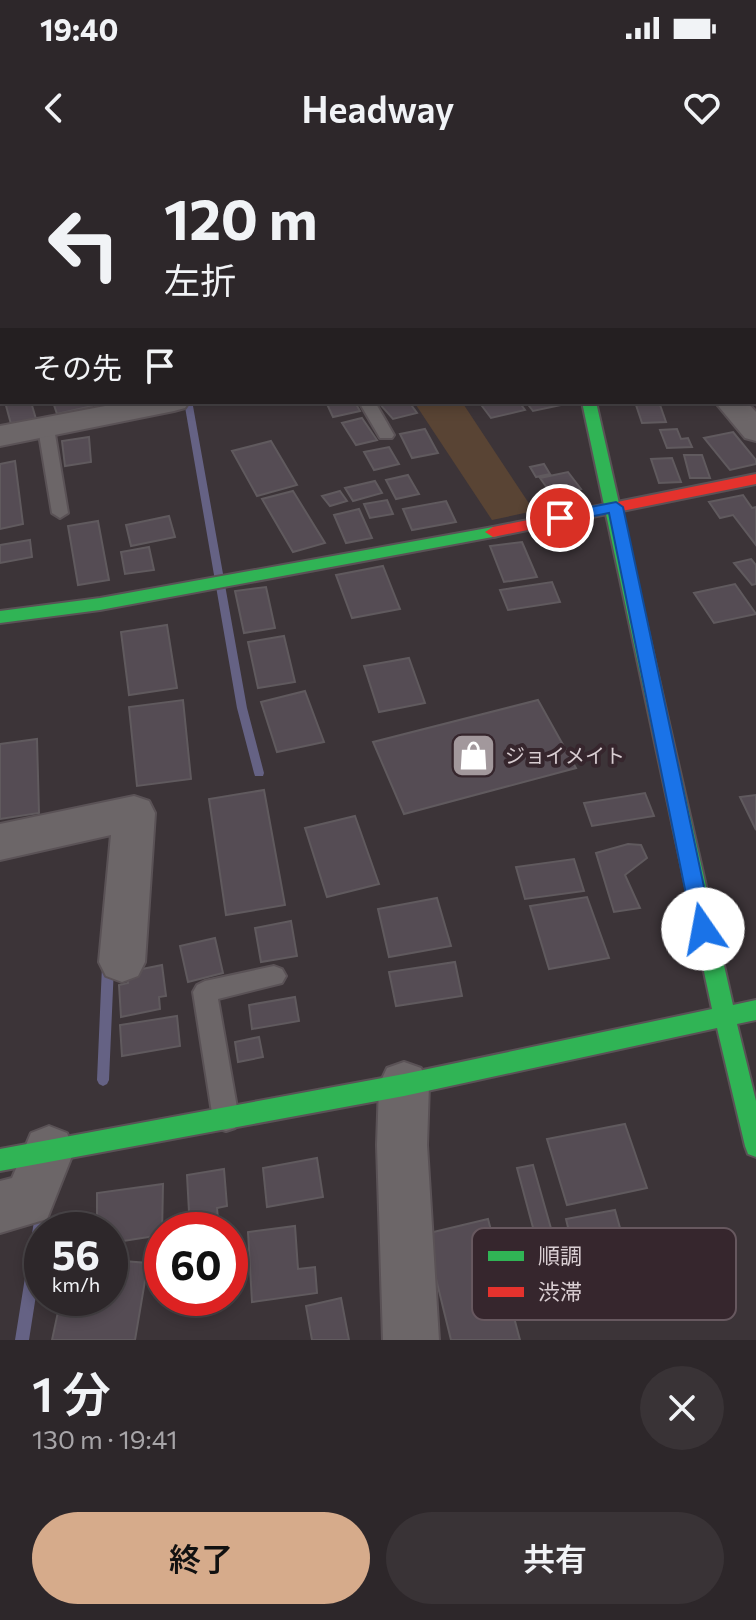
<!DOCTYPE html>
<html lang="ja">
<meta charset="utf-8">
<style>
body{margin:0;font-family:Commissioner,"Noto Sans JP",sans-serif;background:#393336;color:#f1f3f6;height:100vh;display:flex;flex-direction:column;font-size:30px;white-space:nowrap}
*{box-sizing:border-box;margin:0}
p{font-size:26px;color:#a7a5a8}
.icon{flex:none;width:44px;height:44px;fill:none;stroke:currentColor;stroke-width:2;stroke-linecap:round;stroke-linejoin:round}
.map{position:relative;height:1180px;overflow:hidden}
.panel{display:flex;flex-direction:column;background:#2d272a;flex:1}
.panel>*{flex:none}
.guide{position:absolute;left:0px;top:0px;width:756px;height:244px;box-shadow:0 4px 12px #0003,0 0 0 2px #484447;background:#2d272a;color:#f1f3f6;overflow:hidden}
.speed{position:absolute;left:24px;top:1052px;display:flex;gap:16px;font-size:40px;font-weight:700;text-align:center}
.speed>*{display:grid;place-content:center;width:104px;height:104px;border-radius:50%;background:#2d272a;box-shadow:0 4px 12px #0003,0 0 0 2px #484447;line-height:1}
.speed small{font-size:20px;font-weight:400}
.speed .limit{border:12px solid #d22;background:#fff;color:#111}
.pin{position:absolute;display:grid;place-items:center;width:68px;height:68px;color:#fff;margin:-34px;border:4px solid #fff;border-radius:50%;box-shadow:0 2px 8px #0007}
.me{position:absolute;width:88px;margin:-44px;rotate:348deg;stroke-linejoin:round;filter:drop-shadow(0 0 6px #0008)}
.turn{display:flex;align-items:center;gap:28px;height:168px;padding:0 32px;font-size:36px}
.turn .icon{width:104px;height:104px;stroke-width:2.5}
.turn b{display:block;font-size:56px;line-height:68px}
.then{display:flex;align-items:center;height:76px;padding:0 32px;background:#0003;gap:16px;font-size:30px}
.round{display:grid;place-items:center;flex:none;width:84px;height:84px;border-radius:42px;background:#393336}
.headline{display:flex;align-items:center;justify-content:space-between;height:136px;padding:0 32px}
h1{font-size:48px;font-weight:600;line-height:60px}
.primary-button{display:flex;gap:16px;margin-top:auto;padding:16px 32px}
.primary-button a{flex:1;height:92px;border-radius:48px;background:#d6ab8b;color:#111;font-size:32px;font-weight:600;line-height:92px;text-align:center}
.primary-button a+a{background:#393336;color:#f1f3f6}
.status{display:flex;justify-content:space-between;align-items:center;height:56px;padding:0 40px;background:#2d272a;direction:ltr}
.status svg{height:22px;fill:currentColor}
header{display:flex;justify-content:space-between;align-items:center;height:104px;padding:0 32px;background:#2d272a;font-size:36px;font-weight:600}
.map>svg:first-child{display:block}
</style>
<div class="status"><b>19:40</b><svg viewBox="0 0 49 12"><path d="M0 12V9h3v3zM5 12V6h3v6zM10 12V3h3v9zM15 12V0h3v12zM26 1h20v11H26zM47 4h2v5h-2z"/></svg></div>
<header><svg class="icon" aria-label="back" viewBox="0 0 24 24"><path d="M15 5l-7 7 7 7"/></svg>Headway<svg class="icon" aria-label="heart" viewBox="0 0 24 24"><path d="M12 20l-8-8c-3-5 5-10 8-4 3-6 11-1 8 4z"/></svg></header>
<div class="map">
<svg width="756" height="1180" viewBox="0 0 756 1180">
<rect width="100%" height="100%" fill="#3c3438"/>
<path fill="#594434" d="M 414,242 L 462,242 L 534,351 L 492,360 Z"/>
<g fill="none" stroke-linecap="round" stroke-linejoin="round">
<path fill="#656284" fill-rule="evenodd" d="M 39,0 L 45,0 L 46,2 L 40,2 Z
M 0,123 L 2,123 L 2,127 L 0,127 Z
M 181,242 L 189,242 L 193,246 L 247,548 L 264,613 L 263,616 L 255,616 L 254,613 L 237,548 L 185,247 Z
M 108,801 L 112,802 L 114,806 L 109,920 L 107,924 L 103,926 L 99,924 L 97,920 L 102,806 L 104,802 Z
M 42,1048 L 47,1050 L 49,1055 L 46,1070 L 42,1070 L 42,1097 L 29,1180 L 15,1180 L 35,1055 L 37,1050 Z"/>
</g>
<path fill="#554c54" stroke="#605a5e" stroke-width="2" d="M 601,0 L 731,0 L 732,2 L 596,2 Z
M 5,242 L 31,242 L 36,259 L 11,264 Z
M 53,242 L 90,242 L 92,246 L 57,254 Z
M 326,242 L 355,242 L 360,251 L 333,257 Z
M 378,242 L 409,242 L 417,253 L 393,259 Z
M 479,242 L 519,242 L 525,250 L 491,258 Z
M 526,242 L 560,242 L 561,245 L 533,251 Z
M 635,242 L 659,242 L 666,262 L 642,263 Z
M 362,258 L 377,280 L 356,285 L 342,263 Z
M 425,269 L 438,293 L 412,298 L 400,274 Z
M 677,269 L 681,279 L 688,278 L 692,287 L 667,288 L 660,270 Z
M 733,272 L 756,300 L 756,304 L 730,310 L 704,278 Z
M 89,277 L 91,302 L 65,306 L 62,281 Z
M 271,281 L 297,325 L 257,336 L 232,291 Z
M 389,287 L 399,304 L 374,310 L 364,292 Z
M 684,295 L 702,295 L 710,318 L 690,318 Z
M 672,298 L 681,322 L 659,323 L 651,299 Z
M 15,301 L 23,364 L 0,369 L 0,304 Z
M 544,304 L 550,314 L 536,317 L 530,307 Z
M 568,312 L 581,329 L 552,335 L 540,318 Z
M 408,315 L 419,334 L 396,339 L 386,320 Z
M 375,321 L 382,333 L 353,341 L 345,328 Z
M 293,331 L 325,383 L 293,392 L 262,339 Z
M 340,331 L 347,341 L 330,346 L 322,336 Z
M 579,332 L 585,343 L 562,347 L 556,336 Z
M 743,335 L 752,348 L 756,347 L 756,385 L 733,355 L 720,358 L 709,342 Z
M 387,340 L 393,354 L 370,358 L 364,344 Z
M 446,341 L 456,362 L 412,370 L 403,349 Z
M 359,349 L 372,378 L 346,383 L 334,355 Z
M 169,356 L 175,377 L 131,386 L 126,365 Z
M 98,361 L 109,420 L 78,425 L 68,366 Z
M 30,380 L 32,397 L 0,403 L 0,385 Z
M 522,382 L 537,417 L 504,422 L 490,386 Z
M 149,387 L 154,410 L 125,414 L 121,392 Z
M 751,399 L 756,405 L 756,424 L 752,425 L 734,403 Z
M 383,406 L 400,449 L 352,458 L 336,415 Z
M 552,422 L 560,442 L 508,450 L 500,430 Z
M 735,424 L 756,454 L 714,463 L 694,433 Z
M 266,427 L 275,468 L 244,473 L 235,431 Z
M 167,465 L 177,528 L 129,535 L 121,472 Z
M 284,476 L 295,522 L 258,528 L 248,482 Z
M 409,498 L 425,543 L 379,552 L 364,506 Z
M 305,531 L 324,582 L 277,592 L 261,542 Z
M 183,540 L 191,619 L 137,626 L 129,547 Z
M 538,540 L 576,608 L 404,654 L 373,582 Z
M 37,579 L 39,653 L 0,659 L 0,584 Z
M 264,630 L 285,745 L 226,755 L 209,639 Z
M 645,633 L 654,656 L 592,666 L 584,643 Z
M 756,635 L 756,670 L 740,637 Z
M 355,656 L 379,724 L 327,737 L 305,668 Z
M 628,684 L 641,685 L 647,698 L 625,715 L 640,748 L 614,752 L 596,693 Z
M 574,699 L 584,731 L 525,739 L 516,707 Z
M 587,737 L 609,798 L 549,809 L 530,746 Z
M 437,738 L 451,786 L 389,797 L 378,749 Z
M 291,761 L 297,796 L 261,802 L 255,768 Z
M 215,778 L 223,813 L 188,822 L 180,786 Z
M 455,802 L 462,836 L 396,846 L 389,812 Z
M 162,805 L 166,836 L 159,837 L 160,849 L 121,857 L 119,825 L 128,823 L 127,812 Z
M 295,837 L 299,861 L 252,869 L 249,845 Z
M 177,856 L 180,886 L 122,896 L 120,865 Z
M 259,877 L 263,897 L 238,902 L 235,882 Z
M 625,964 L 647,1028 L 567,1045 L 547,979 Z
M 317,998 L 323,1037 L 267,1047 L 263,1008 Z
M 533,1005 L 552,1072 L 535,1075 L 517,1008 Z
M 224,1009 L 227,1046 L 217,1048 L 219,1070 L 190,1070 L 187,1015 Z
M 163,1024 L 162,1075 L 110,1083 L 110,1070 L 97,1070 L 97,1033 Z
M 615,1050 L 622,1075 L 572,1084 L 566,1059 Z
M 488,1059 L 520,1180 L 451,1180 L 425,1074 Z
M 295,1066 L 298,1109 L 315,1107 L 317,1133 L 252,1142 L 248,1072 Z
M 110,1100 L 148,1103 L 135,1180 L 52,1180 L 61,1138 L 110,1138 Z
M 341,1138 L 349,1180 L 312,1180 L 306,1146 Z"/>
<g fill="none" stroke-linecap="round" stroke-linejoin="round">
<defs>
<path id="lane" d="M 359,242 L 375,242 L 394,275 L 392,278 L 380,278 Z
M 46,263 L 54,268 L 68,353 L 60,358 L 52,353 L 38,268 Z
M 274,806 L 282,809 L 286,816 L 282,823 L 218,839 L 239,959 L 235,968 L 226,971 L 217,968 L 213,959 L 193,832 L 197,825 L 205,821 Z"/>
<path id="street" d="M 111,0 L 135,0 L 136,2 L 112,2 Z
M 173,0 L 198,0 L 199,2 L 174,2 Z
M 232,0 L 257,0 L 258,2 L 233,2 Z
M 286,0 L 310,0 L 311,2 L 287,2 Z
M 348,0 L 373,0 L 374,2 L 349,2 Z
M 560,0 L 589,0 L 559,2 Z
M 0,146 L 2,146 L 2,162 L 0,162 Z
M 754,148 L 756,148 L 756,166 L 754,166 Z
M 126,242 L 189,242 L 185,248 L 174,251 L 0,286 L 0,266 Z
M 715,242 L 747,242 L 756,252 L 756,281 L 745,278 Z
M 134,636 L 149,641 L 155,653 L 145,802 L 138,816 L 122,822 L 106,816 L 99,802 L 111,675 L 0,700 L 0,664 Z
M 404,902 L 421,908 L 429,925 L 427,985 L 439,1180 L 383,1180 L 377,985 L 379,925 L 387,908 Z
M 49,966 L 67,973 L 74,991 L 47,1059 L 0,1073 L 0,1021 L 12,1018 L 31,973 Z"/>
<path id="fast" d="M 582,242 L 596,242 L 733,845 L 756,840 L 756,860 L 737,864 L 756,941 L 756,997 L 748,994 L 745,986 L 717,868 L 404,936 L 0,1011 L 0,989 L 404,914 L 712,849 Z
M 493,367 L 501,372 L 498,376 L 100,450 L 0,463 L 0,451 L 100,438 Z"/>
<path id="jam" d="M 528,0 L 538,0 L 538,2 L 528,2 Z
M 756,314 L 756,324 L 493,377 L 485,372 L 493,367 Z"/>
</defs>
<use href="#lane" stroke="#5a5256" stroke-width="4"/>
<use href="#street" stroke="#5a5256" stroke-width="4"/>
<use href="#fast" stroke="#5a5256" stroke-width="4"/>
<use href="#jam" stroke="#5a5256" stroke-width="4"/>
<use href="#lane" fill="#6c6668" fill-rule="evenodd"/>
<use href="#street" fill="#6c6668" fill-rule="evenodd"/>
<use href="#fast" fill="#30b455" fill-rule="evenodd"/>
<use href="#jam" fill="#e5322d" fill-rule="evenodd"/>
</g>
<path fill="#1a73e8" stroke="#114b97" stroke-width="2" d="M 616,342 L 623,347 L 713,769 L 710,775 L 703,778 L 696,775 L 693,769 L 609,353 L 560,363 L 553,358 L 560,353 Z"/>
<defs>
<symbol id="shop-square" viewBox="-11 -11 22 22"><rect x="-9" y="-9" width="18" height="18" rx="4" fill="#a2989c" stroke="#36262d"/><path d="M-5-2.5h2.3a2.7 3.5 0 0 1 5.4 0H5L5.5 6h-11ZM-1.5-2.5h3a1.5 2.3 0 0 0-3 0Z" fill="#fff"/></symbol>
</defs>
<g fill-rule="evenodd">
<use href="#shop-square" x="448" y="570" width="51" height="51"/>
</g>
<g text-anchor="middle" dominant-baseline="central" stroke-width="8" stroke-linejoin="round" paint-order="stroke">
<g font-size="20" fill="#d9ced2" stroke="#36262d" text-anchor="start">
<text x="505" y="595">ジョイメイト</text>
</g>
</g>
<rect x="472" y="1068" width="264" height="92" rx="12" fill="#36262d" stroke="#67585f" stroke-width="2"/>
<rect x="488" y="1091" width="36" height="10" fill="#30b455"/>
<rect x="488" y="1127" width="36" height="10" fill="#e5322d"/>
<g font-size="22" fill="#d9ced2">
<text x="538" y="1104">順調</text>
<text x="538" y="1140">渋滞</text>
</g>
</svg>
<div class="speed"><div>56<small>km/h</small></div><div class="limit">60</div></div>
<div class="pin" style="left:560px;top:358px;background:#d93025"><svg class="icon" aria-label="arrive" viewBox="0 0 24 24"><path d="M6 21V4h12l-3 4 3 4H6"/></svg></div>
<svg class="me" style="left:703px;top:769px" viewBox="-20 -20 40 40"><circle r="19" fill="#fff"/><path d="M0-13L10 11 0 6-10 11z" fill="#1a73e8"/></svg>
<div class="guide">
<div class="turn"><svg class="icon" aria-label="left" viewBox="0 0 24 24"><path d="M17 20v-9H6M10 6l-5 5 5 5"/></svg><div><b>120 m</b>左折</div></div>
<div class="then">その先<svg class="icon" aria-label="arrive" viewBox="0 0 24 24"><path d="M6 21V4h12l-3 4 3 4H6"/></svg></div>
</div>
</div>
<section class="panel">
<div class="headline"><div><h1>1 分</h1><p>130 m · 19:41</p></div><a class="round"><svg class="icon" aria-label="close" viewBox="0 0 24 24"><path d="M6 6l12 12M18 6L6 18"/></svg></a></div>
<div class="primary-button"><a>終了</a><a>共有</a></div>
</section>
